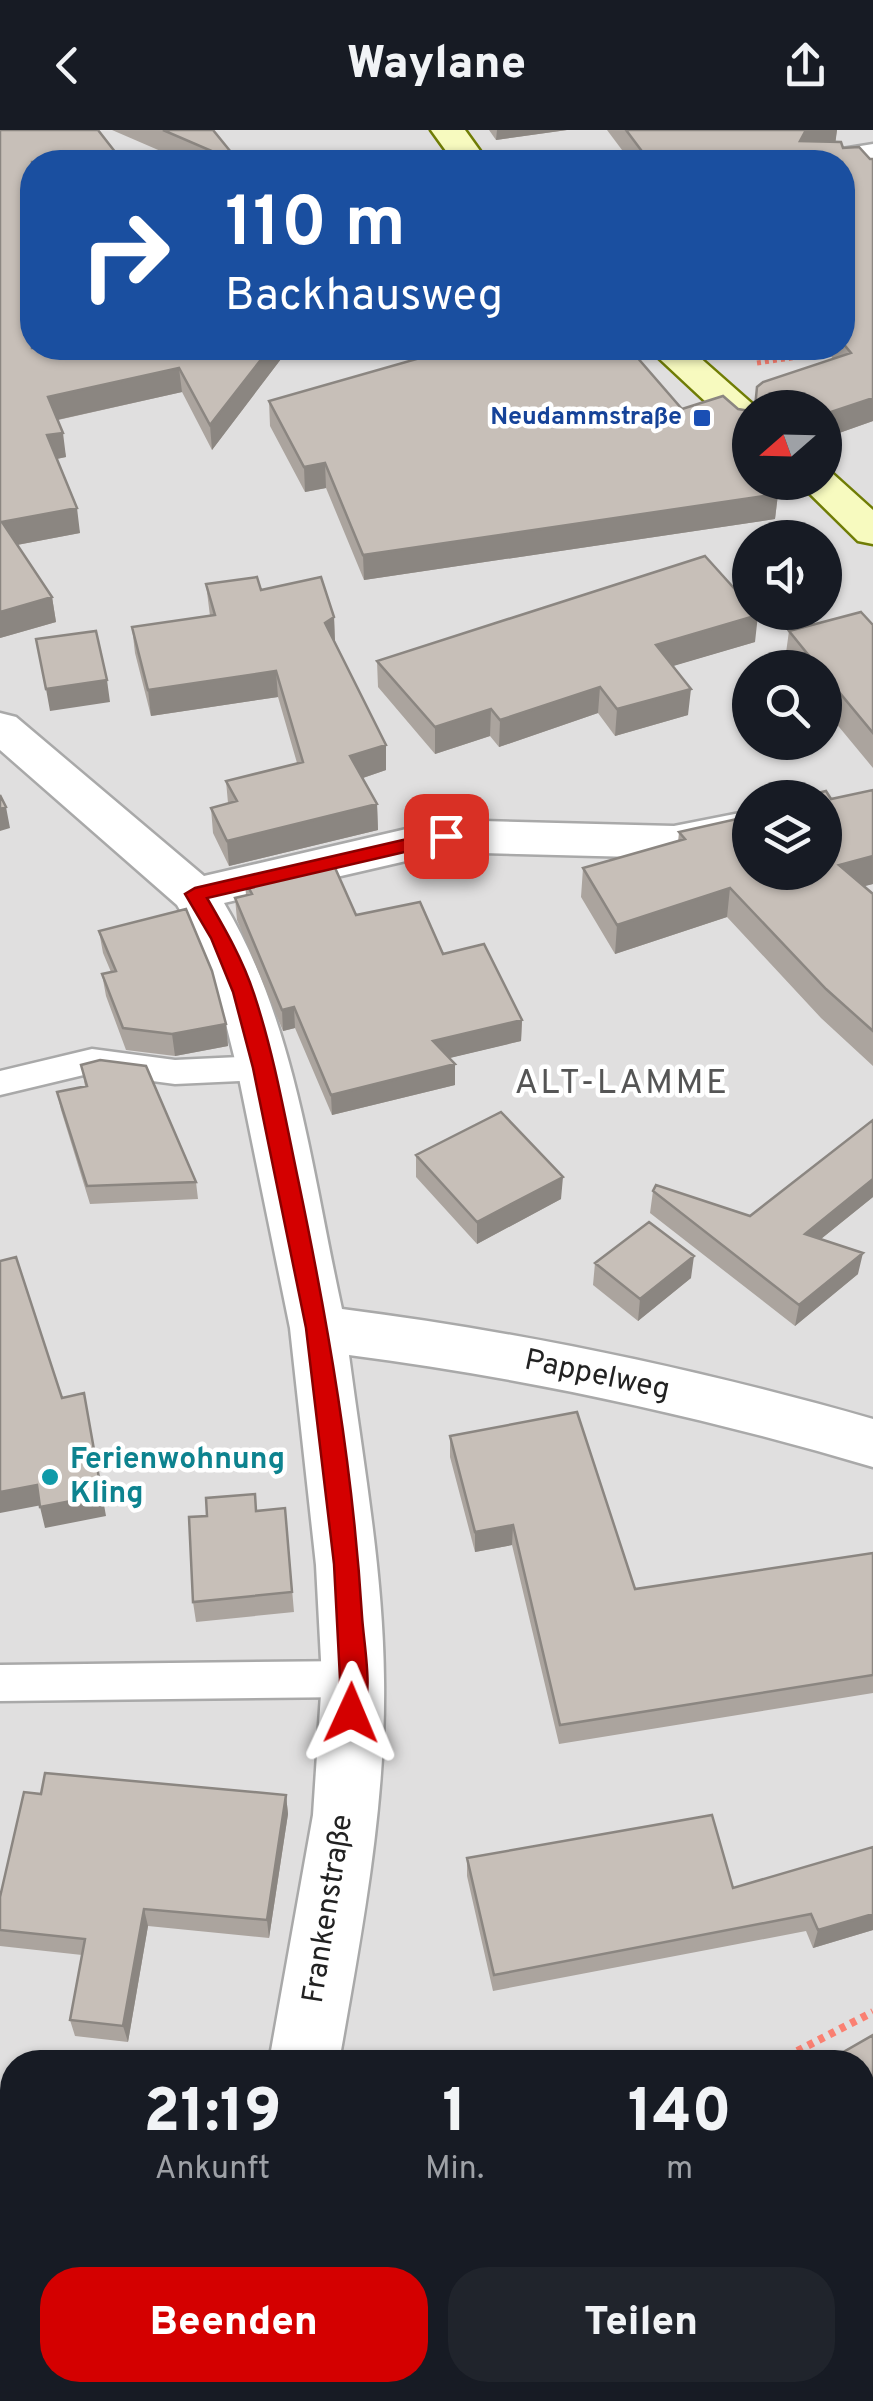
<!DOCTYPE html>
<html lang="de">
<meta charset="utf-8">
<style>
body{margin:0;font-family:Overpass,sans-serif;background:#20242c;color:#f1f3f6;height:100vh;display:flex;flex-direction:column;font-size:38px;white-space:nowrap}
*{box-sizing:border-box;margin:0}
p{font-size:32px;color:#9ea1a6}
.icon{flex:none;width:55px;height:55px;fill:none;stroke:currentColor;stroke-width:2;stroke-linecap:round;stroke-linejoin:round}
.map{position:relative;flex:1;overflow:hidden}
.side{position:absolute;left:0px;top:1920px;width:875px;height:352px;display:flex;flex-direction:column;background:#171b24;border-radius:40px 40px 0 0;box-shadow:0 2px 8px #0004}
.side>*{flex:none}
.top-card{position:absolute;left:20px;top:20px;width:835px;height:210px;border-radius:40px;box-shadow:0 2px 8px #0004;background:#1a4fa0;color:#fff;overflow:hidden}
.needle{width:65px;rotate:250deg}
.fabs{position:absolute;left:732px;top:260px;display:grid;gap:20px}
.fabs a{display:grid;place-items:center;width:110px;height:110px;border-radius:50%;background:#171b24;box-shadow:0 2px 8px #0004;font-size:50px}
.pin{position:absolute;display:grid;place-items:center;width:85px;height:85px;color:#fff;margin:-42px;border-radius:20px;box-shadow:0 5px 15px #0006}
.me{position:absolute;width:110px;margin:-55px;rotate:1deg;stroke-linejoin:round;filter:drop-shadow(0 0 8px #0008)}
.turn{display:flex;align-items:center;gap:35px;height:210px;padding:0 40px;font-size:45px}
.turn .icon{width:130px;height:130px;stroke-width:2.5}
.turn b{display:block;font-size:70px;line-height:85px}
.eta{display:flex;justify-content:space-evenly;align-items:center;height:170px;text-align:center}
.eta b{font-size:60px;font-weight:800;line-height:70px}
.button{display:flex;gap:20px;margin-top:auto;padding:20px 40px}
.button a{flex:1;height:115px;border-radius:40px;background:#d40000;color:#fff;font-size:40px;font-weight:800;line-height:115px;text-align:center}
.button a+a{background:#20242c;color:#f1f3f6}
header{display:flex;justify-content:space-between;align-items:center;height:130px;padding:0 40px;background:#171b24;font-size:45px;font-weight:800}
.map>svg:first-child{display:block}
</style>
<header><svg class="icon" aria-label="back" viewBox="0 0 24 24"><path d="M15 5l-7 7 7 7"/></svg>Waylane<svg class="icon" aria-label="share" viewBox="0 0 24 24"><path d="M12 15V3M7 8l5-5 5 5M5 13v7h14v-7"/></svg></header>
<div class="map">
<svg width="873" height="2271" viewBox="0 0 873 2271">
<rect width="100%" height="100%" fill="#f2efe9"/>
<path fill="#e0dfdf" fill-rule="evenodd" d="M 0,0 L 873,0 L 873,2271 L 0,2271 ZM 32,32 L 842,32 L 842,218 L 32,218 ZM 750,278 L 825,278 L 825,352 L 750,352 ZM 750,408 L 825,408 L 825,482 L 750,482 ZM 750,538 L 825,538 L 825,612 L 750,612 ZM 750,668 L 825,668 L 825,742 L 750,742 ZM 12,1932 L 862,1932 L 862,2260 L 12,2260 Z"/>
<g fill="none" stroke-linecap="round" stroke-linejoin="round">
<defs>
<path id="service" d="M 92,919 L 175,930 L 263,926 L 275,930 L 279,938 L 275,946 L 263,950 L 175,954 L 92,943 L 0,965 L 0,941 Z
M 353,1531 L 367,1536 L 373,1549 L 367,1562 L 353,1567 L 0,1571 L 0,1535 Z"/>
<path id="minor" d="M 873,14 L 873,34 L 842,39 L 842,32 L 800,32 L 805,25 Z
M 0,583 L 16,587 L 204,746 L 445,690 L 674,696 L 750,681 L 750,711 L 674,728 L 445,722 L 224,773 C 296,894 312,1043 342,1179 C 522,1202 698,1239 873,1289 L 873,1337 C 701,1286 527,1248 349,1225 C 363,1332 383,1441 384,1549 C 386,1677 361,1806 339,1932 L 269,1932 L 313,1685 L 322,1549 L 316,1435 L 290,1198 L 237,938 L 218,862 L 197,809 L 177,775 L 0,620 Z
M 184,2260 L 260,2260 L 256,2271 L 180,2271 Z"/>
<path id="secondary" d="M 431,0 L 465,0 L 488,32 L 454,32 Z
M 648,218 L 689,218 L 757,278 L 750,278 L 750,304 L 736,300 Z
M 825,342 L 832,343 L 873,380 L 873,414 L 858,411 L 798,352 L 825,352 Z"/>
</defs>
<use href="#service" stroke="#a9a9a9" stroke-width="5"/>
<use href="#minor" stroke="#a9a9a9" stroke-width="5"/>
<use href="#secondary" stroke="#707d05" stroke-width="5"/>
<path stroke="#fa8072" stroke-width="5" stroke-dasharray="4 4" stroke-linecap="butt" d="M 757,233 L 833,222"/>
<path stroke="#fa8072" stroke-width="8" stroke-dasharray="6 6" stroke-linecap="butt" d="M 776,1932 L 873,1882"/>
<use href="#service" fill="#fff" fill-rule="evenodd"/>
<use href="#minor" fill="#fff" fill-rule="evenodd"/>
<use href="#secondary" fill="#f7fabf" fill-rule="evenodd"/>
</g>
<path fill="#aba49e" d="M 112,0 L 213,0 L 239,32 L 186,32 Z
M 489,0 L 567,0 L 496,10 Z
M 607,0 L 837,0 L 835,12 L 843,18 L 870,29 L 873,29 L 873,291 L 825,308 L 825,278 L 754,278 L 757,257 L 833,229 L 825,218 L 842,218 L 842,32 L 631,32 Z
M 32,218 L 280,218 L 281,229 L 212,320 L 182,262 L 58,290 L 66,327 L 57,329 L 80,403 L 17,415 L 52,467 L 56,492 L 0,508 Z
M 269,271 L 682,279 L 750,352 L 775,352 L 774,360 L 778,364 L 775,389 L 364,450 L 326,358 L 305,362 L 270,296 Z
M 206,454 L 261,460 L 334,487 L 335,513 L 386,615 L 386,640 L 363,648 L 377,674 L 378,700 L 229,736 L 213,703 L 211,678 L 228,673 L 226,651 L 297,633 L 278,567 L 151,586 L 135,523 L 132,497 L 210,486 Z
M 873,495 L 873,638 L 825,580 L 825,538 L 790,538 L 785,530 L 789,501 Z
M 755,512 L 672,536 L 688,585 L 615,606 L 598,583 L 499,617 L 490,606 L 435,624 L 378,557 L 377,531 Z
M 873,660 L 873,754 L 864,756 L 873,764 L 873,936 L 821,888 L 727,787 L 615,824 L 581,767 L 583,738 L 678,712 L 679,702 Z
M 245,751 L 356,785 L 443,824 L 522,890 L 521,911 L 449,928 L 455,934 L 455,955 L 332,985 L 295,898 L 283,901 L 237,790 L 235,768 L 246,766 Z
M 99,801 L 226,894 L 228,916 L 175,926 L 126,920 L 106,866 L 102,844 L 111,842 L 103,823 Z
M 81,935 L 196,1052 L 198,1069 L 90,1074 L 61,980 L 57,962 L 85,956 Z
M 873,990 L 873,1067 L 821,1109 L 858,1144 L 795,1196 L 650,1083 L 653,1061 L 750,1086 Z
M 416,1025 L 561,1069 L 477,1114 L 416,1047 Z
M 595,1133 L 691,1148 L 638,1191 L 593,1155 Z
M 450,1306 L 635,1459 L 873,1423 L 873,1563 L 559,1614 L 512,1415 L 475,1422 L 450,1327 Z
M 285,1378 L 294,1482 L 196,1492 L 193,1472 L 256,1381 Z
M 41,1664 L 286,1665 L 288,1684 L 269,1808 L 148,1796 L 128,1912 L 75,1906 L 70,1890 L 82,1825 L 0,1816 L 0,1767 Z
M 873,1717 L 873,1800 L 813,1818 L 806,1801 L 493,1861 L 467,1746 L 467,1728 L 733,1758 Z
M 425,2260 L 583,2260 L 566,2271 L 431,2271 Z
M 684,2260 L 857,2260 L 864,2271 L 691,2271 Z"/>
<path fill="#8b8681" d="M 497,0 L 567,0 L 496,10 Z
M 806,0 L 837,0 L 835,16 L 800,11 Z
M 270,218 L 280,218 L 281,229 L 212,320 L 210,295 Z
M 179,238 L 182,262 L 52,291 L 48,267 Z
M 873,268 L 873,291 L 825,308 L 825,284 Z
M 63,303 L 66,327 L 51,330 L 47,305 Z
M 750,310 L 750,334 L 736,315 Z
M 325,333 L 326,358 L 305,362 L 304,337 Z
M 767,352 L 775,352 L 773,364 L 778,364 L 775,389 L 364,450 L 363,425 Z
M 77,378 L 80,403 L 6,417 L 2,392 Z
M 52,467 L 56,492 L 0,508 L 0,482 Z
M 758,485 L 755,512 L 653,542 L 656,515 Z
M 334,487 L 335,513 L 325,493 Z
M 276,541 L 278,567 L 151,586 L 148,560 Z
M 107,550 L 110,572 L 50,581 L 46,559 Z
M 600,557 L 598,583 L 499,617 L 500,590 Z
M 691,559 L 688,585 L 615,606 L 617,579 Z
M 491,579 L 490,606 L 435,624 L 435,597 Z
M 386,615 L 386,640 L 351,652 L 350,626 Z
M 377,674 L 378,700 L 229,736 L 227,711 Z
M 6,677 L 10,698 L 0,701 L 0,679 Z
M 873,726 L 873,754 L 834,764 L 839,735 Z
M 730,758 L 727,787 L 615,824 L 617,795 Z
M 294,877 L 295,898 L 283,901 L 282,880 Z
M 522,890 L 521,911 L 433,932 L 433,911 Z
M 226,894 L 228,916 L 175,926 L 172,904 Z
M 455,934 L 455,955 L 332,985 L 331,965 Z
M 563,1047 L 561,1069 L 477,1114 L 477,1092 Z
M 873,1049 L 873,1067 L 801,1125 L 805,1104 Z
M 863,1123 L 858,1144 L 795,1196 L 799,1175 Z
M 694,1126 L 691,1148 L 638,1191 L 640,1169 Z
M 84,1263 L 106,1386 L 45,1398 L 40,1377 Z
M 37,1355 L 42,1375 L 0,1383 L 0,1362 Z
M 513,1395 L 512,1415 L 475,1422 L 475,1402 Z
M 286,1665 L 288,1684 L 269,1808 L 267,1790 Z
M 144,1779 L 148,1796 L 128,1912 L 123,1896 Z
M 873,1784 L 873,1800 L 813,1818 L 818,1800 Z
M 873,2078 L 873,2091 L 862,2098 L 862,2084 Z
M 152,2260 L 156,2260 L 157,2271 L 153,2271 Z
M 561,2260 L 583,2260 L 566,2271 L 556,2271 L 557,2262 Z"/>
<path fill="#c7bfb8" stroke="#8b8681" stroke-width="2.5" d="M 0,0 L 98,0 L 123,32 L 32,32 L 32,218 L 270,218 L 210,295 L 179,238 L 48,267 L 63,303 L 47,305 L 77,378 L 2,392 L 52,467 L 0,482 Z
M 163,0 L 213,0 L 239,32 L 237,32 Z
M 626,0 L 806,0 L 800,11 L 841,12 L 843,18 L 859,17 L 870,29 L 873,29 L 873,268 L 825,284 L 825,278 L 755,278 L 757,257 L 763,252 L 851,223 L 842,212 L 842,32 L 650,32 Z
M 455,218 L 629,218 L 682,279 L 723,266 L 738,279 L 750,281 L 750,310 L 736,315 L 750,328 L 750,352 L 767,352 L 778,364 L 363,425 L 325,333 L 304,337 L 269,271 Z
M 705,426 L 750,476 L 750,482 L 756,482 L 758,485 L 656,515 L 691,559 L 617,579 L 600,557 L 500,590 L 491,579 L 435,597 L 377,531 Z
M 257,447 L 261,460 L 321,447 L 334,487 L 325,493 L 386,615 L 350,626 L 377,674 L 227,711 L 211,678 L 237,671 L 226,651 L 303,632 L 276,541 L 148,560 L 132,497 L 215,485 L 206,454 Z
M 861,482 L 873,495 L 873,603 L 825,545 L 825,538 L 819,538 L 789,501 Z
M 96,501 L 107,550 L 46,559 L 36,509 Z
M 873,660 L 873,726 L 839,735 L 873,764 L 873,901 L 826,859 L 730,758 L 617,795 L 583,738 L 685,709 L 679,702 L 750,686 L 750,742 L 825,742 L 825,668 L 797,668 L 826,661 L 831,669 Z
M 0,665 L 6,677 L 0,679 Z
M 332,731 L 356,785 L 420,772 L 443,824 L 484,814 L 522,890 L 433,911 L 455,934 L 331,965 L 294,877 L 282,880 L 235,768 L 252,764 L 245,751 Z
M 186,779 L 212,841 L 226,894 L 172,904 L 123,898 L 102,844 L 116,841 L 99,801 Z
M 100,930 L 146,936 L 196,1052 L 87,1056 L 57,962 L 87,956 L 81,935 Z
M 501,982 L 563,1047 L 477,1092 L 416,1025 Z
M 873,990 L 873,1049 L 805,1104 L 863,1123 L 799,1175 L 653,1061 L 656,1055 L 750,1086 Z
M 649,1092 L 694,1126 L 640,1169 L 595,1133 Z
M 16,1127 L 62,1268 L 84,1263 L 102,1365 L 40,1377 L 37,1355 L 0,1362 L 0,1131 Z
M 577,1282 L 635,1459 L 873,1423 L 873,1545 L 560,1595 L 513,1395 L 475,1402 L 450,1306 Z
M 255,1364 L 256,1381 L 285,1378 L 292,1462 L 193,1472 L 189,1387 L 207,1386 L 206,1368 Z
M 45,1643 L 286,1665 L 267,1790 L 144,1779 L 123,1896 L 70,1890 L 85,1809 L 0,1800 L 0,1767 L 24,1662 L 41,1664 Z
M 712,1685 L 733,1758 L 873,1717 L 873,1784 L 818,1800 L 811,1784 L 494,1845 L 467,1728 Z
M 873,1905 L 873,2078 L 862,2084 L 862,1932 L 826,1932 Z
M 74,2260 L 152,2260 L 153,2271 L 74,2271 Z
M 434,2260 L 561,2260 L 557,2262 L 562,2271 L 440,2271 Z
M 700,2260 L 857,2260 L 864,2271 L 707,2271 Z"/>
<path fill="#d40000" stroke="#8a0000" stroke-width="2.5" d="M 446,700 L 452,702 L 452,711 L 207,768 C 225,799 243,830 254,864 C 274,924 285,987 298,1049 C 328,1193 353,1338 362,1486 C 364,1517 374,1562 361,1591 L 351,1595 L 342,1591 L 338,1583 L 340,1549 L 334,1434 L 306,1198 L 253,938 L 233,862 L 211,808 L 185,764 L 195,758 Z"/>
<rect fill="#1a4fb4" stroke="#fff" stroke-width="4" x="692" y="278" width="20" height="20" rx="5"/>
<circle fill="#0f9aa8" stroke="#fff" stroke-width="4" cx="50" cy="1347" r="10"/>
<g text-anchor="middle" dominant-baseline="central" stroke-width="9" stroke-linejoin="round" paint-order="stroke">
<g font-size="25" font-weight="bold" fill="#164399" stroke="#fff" text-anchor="end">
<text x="682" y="288">Neudammstraße</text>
</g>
<g font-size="30" fill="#222" stroke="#fff">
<text transform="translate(597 1246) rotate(12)">Pappelweg</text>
<text transform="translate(329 1779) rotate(-81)">Frankenstraße</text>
</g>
<g font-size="30" font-weight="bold" fill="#0d838f" stroke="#fff" text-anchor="start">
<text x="70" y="1330">Ferienwohnung<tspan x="70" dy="34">Kling</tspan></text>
</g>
<g font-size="35" letter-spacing="2.5" fill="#555" stroke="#fff">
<text x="622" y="954">ALT-LAMME</text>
</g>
</g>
</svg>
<div class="fabs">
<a><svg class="needle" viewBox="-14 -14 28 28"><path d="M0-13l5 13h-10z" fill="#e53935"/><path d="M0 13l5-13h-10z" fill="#9ea1a6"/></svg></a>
<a><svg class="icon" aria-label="sound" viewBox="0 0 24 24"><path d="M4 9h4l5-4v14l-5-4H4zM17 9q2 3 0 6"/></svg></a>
<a><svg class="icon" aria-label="search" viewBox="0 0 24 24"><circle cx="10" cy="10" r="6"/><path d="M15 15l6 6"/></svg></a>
<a><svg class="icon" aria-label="layers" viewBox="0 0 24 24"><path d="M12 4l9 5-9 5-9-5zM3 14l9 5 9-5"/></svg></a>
</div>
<div class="pin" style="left:446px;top:706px;background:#d93025"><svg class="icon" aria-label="arrive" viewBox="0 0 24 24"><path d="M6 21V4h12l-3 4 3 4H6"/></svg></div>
<svg class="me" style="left:351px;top:1583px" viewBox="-20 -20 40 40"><path d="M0-17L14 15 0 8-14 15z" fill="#d40000" stroke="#fff" stroke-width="4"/></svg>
<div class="top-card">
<div class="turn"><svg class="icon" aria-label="right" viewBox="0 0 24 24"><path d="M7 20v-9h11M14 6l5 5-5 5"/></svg><div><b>110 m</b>Backhausweg</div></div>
</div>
<section class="side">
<div class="eta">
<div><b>21:19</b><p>Ankunft</p></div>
<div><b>1</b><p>Min.</p></div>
<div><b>140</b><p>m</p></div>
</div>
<div class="button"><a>Beenden</a><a>Teilen</a></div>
</section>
</div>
